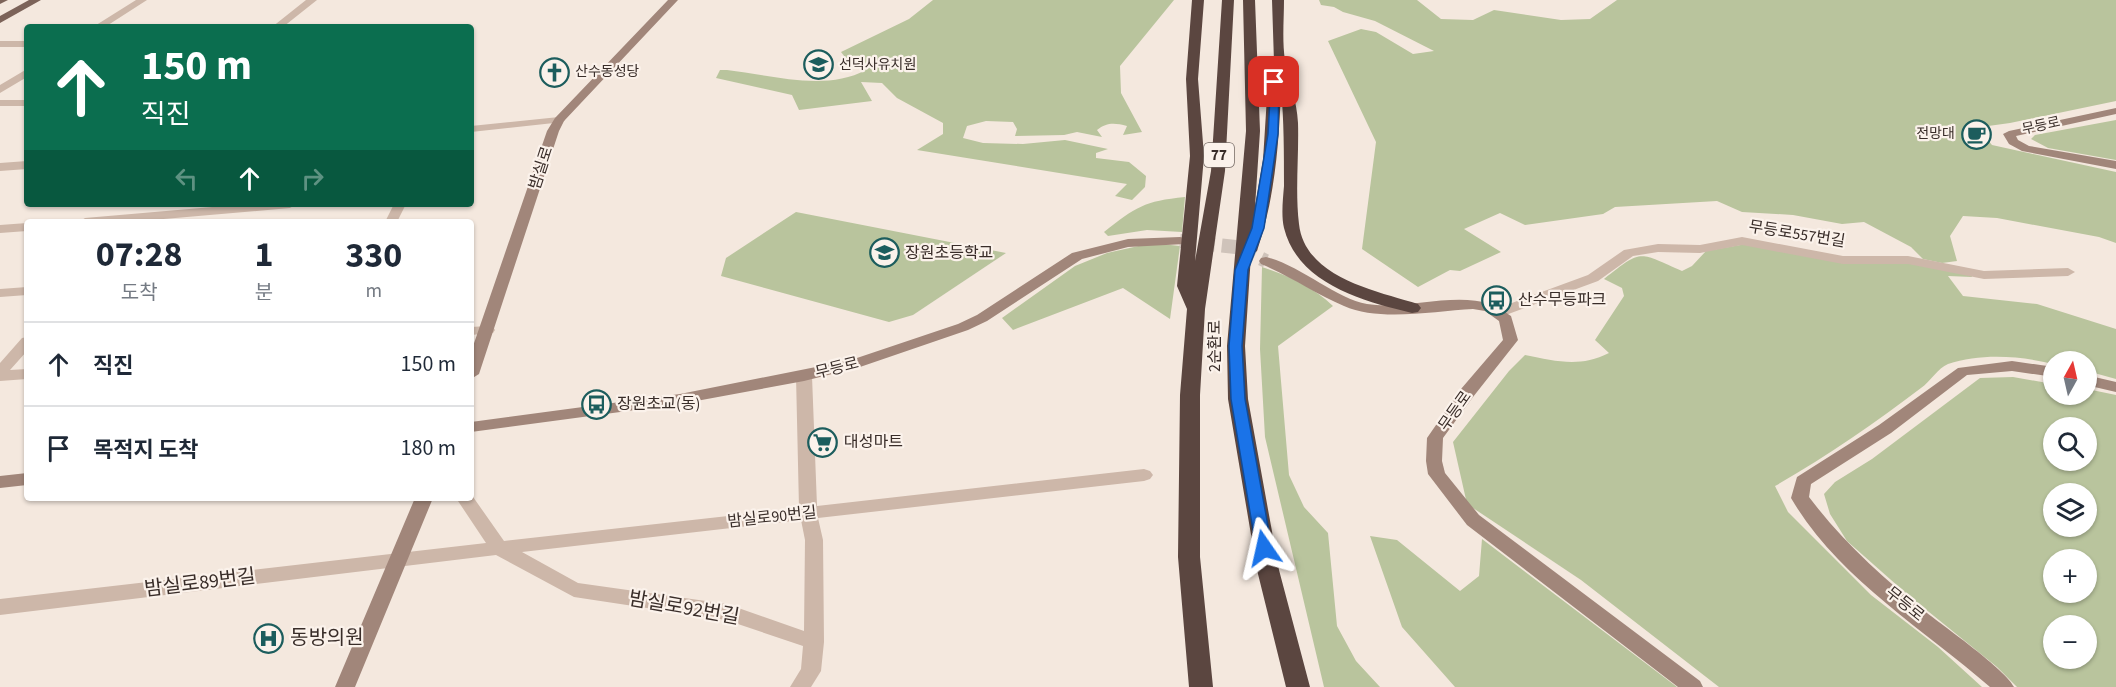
<!DOCTYPE html>
<html lang="ko">
<meta charset="utf-8">
<style>
body{margin:0;font-family:"Source Sans 3","Noto Sans KR",sans-serif;background:#f6f6f7;color:#1f2937;height:100vh;display:flex;flex-direction:column;font-size:22px;white-space:nowrap}
*{box-sizing:border-box;margin:0}
p{font-size:20px;color:#747a83}
.icon{flex:none;width:33px;height:33px;fill:none;stroke:currentColor;stroke-width:2;stroke-linecap:round;stroke-linejoin:round}
.map{position:relative;flex:1;overflow:hidden}
.sheet{position:absolute;left:24px;top:219px;width:450px;height:282px;display:flex;flex-direction:column;background:#fff;border-radius:6px;box-shadow:0 2px 4px #0004}
.sheet>*{flex:none}
.guide{position:absolute;left:24px;top:24px;width:450px;height:183px;border-radius:6px;box-shadow:0 2px 4px #0004;background:#0b6e4f;color:#fff;overflow:hidden}
.needle{width:39px;rotate:8deg}
.fabs{position:absolute;left:2043px;top:351px;display:grid;gap:12px}
.fabs a{display:grid;place-items:center;width:54px;height:54px;border-radius:50%;background:#fff;box-shadow:0 2px 4px #0004;font-size:30px}
.pin{position:absolute;display:grid;place-items:center;width:51px;height:51px;color:#fff;margin:-26px;border-radius:12px;box-shadow:0 3px 9px #0006}
.me{position:absolute;width:66px;margin:-33px;rotate:349deg;stroke-linejoin:round;filter:drop-shadow(0 0 4px #0008)}
.turn{display:flex;align-items:center;gap:21px;height:126px;padding:0 18px;font-size:27px}
.turn .icon{width:78px;height:78px;stroke-width:2.5}
.turn b{display:block;font-size:42px;line-height:51px}
.lanes{display:flex;align-items:center;height:57px;padding:0 18px;background:#0003;justify-content:center;gap:30px;direction:ltr}
.lanes .off{opacity:.35}
.eta{display:flex;justify-content:space-evenly;align-items:center;height:102px;text-align:center}
.eta b{font-size:36px;font-weight:700;line-height:42px}
ul{padding:0;list-style:none}
li{display:flex;align-items:center;gap:18px;height:84px;padding:0 18px;border-top:2px solid #e0e1e3}
li div{flex:1}
li b{display:block;font-size:22px}
li em{font-style:normal}
.map>svg:first-child{display:block}
</style>
<div class="map">
<svg width="2116" height="687" viewBox="0 0 2116 687">
<rect width="100%" height="100%" fill="#f4e8de"/>
<path fill="#b9c49d" fill-rule="evenodd" d="M 933,0 L 1174,0 L 1120,66 L 1121,93 L 1142,132 L 1123,135 L 1127,126 C 1115,123 1107,122 1097,130 L 1102,137 L 1077,132 L 1064,135 L 1015,136 L 1017,129 L 1013,122 L 986,121 L 967,126 L 963,138 L 983,143 L 1023,144 L 1065,140 L 1108,149 L 1096,153 L 1096,158 L 1129,162 L 1146,176 L 1145,187 L 1132,200 L 1115,196 L 1127,184 L 917,150 L 943,134 L 943,123 L 897,98 L 882,83 L 861,82 L 872,101 L 799,110 L 792,95 L 716,78 L 720,70 L 727,70 C 771,75 825,92 866,70 L 852,66 L 841,52 L 909,19 Z
M 1319,0 L 1417,0 L 1441,19 L 1473,20 L 1494,10 L 1561,20 L 1590,19 L 1617,0 L 2116,0 L 2116,101 L 2010,123 L 1981,127 L 1980,131 L 1992,145 L 2116,172 L 2116,243 L 2099,237 L 1997,218 L 1963,216 L 1950,236 L 1957,261 L 1942,263 L 1923,259 L 1911,247 L 1864,222 L 1842,224 L 1793,215 L 1742,212 L 1717,201 L 1615,207 L 1603,214 L 1525,225 L 1500,213 L 1464,229 L 1501,252 L 1460,271 L 1450,270 L 1418,287 L 1362,249 L 1376,142 L 1328,41 L 1361,29 L 1376,32 L 1413,54 L 1434,51 L 1375,21 L 1343,12 L 1334,7 L 1321,5 Z
M 2116,120 L 2116,160 L 2048,148 L 2031,139 L 2035,135 Z
M 1185,197 L 1182,232 L 1147,230 L 1108,236 L 1104,232 C 1136,207 1144,201 1185,197 Z
M 796,212 L 1006,253 L 913,315 L 889,322 L 721,276 L 726,258 Z
M 1152,243 L 1180,246 L 1170,319 L 1123,288 L 1013,330 L 1002,318 L 1075,266 L 1107,253 Z
M 1746,244 L 1846,262 L 1883,261 L 1930,266 L 1971,274 L 1972,277 L 1948,276 L 1963,296 L 2037,304 L 2116,329 L 2116,379 L 2087,371 L 2086,362 L 2054,362 L 2053,364 C 2021,356 1981,353 1948,364 C 1938,368 1930,382 1921,388 C 1875,423 1826,457 1775,486 L 1788,512 L 1871,595 L 1938,647 L 1982,687 L 1719,687 L 1581,580 L 1467,504 L 1453,442 L 1509,371 L 1525,355 C 1556,361 1579,368 1609,353 L 1595,340 L 1624,296 L 1622,288 L 1604,279 C 1643,248 1638,252 1682,271 L 1692,266 L 1706,251 Z
M 1262,267 C 1289,276 1313,287 1333,306 L 1278,346 L 1289,475 L 1304,507 L 1328,533 L 1337,626 L 1356,661 L 1380,687 L 1324,687 L 1265,437 L 1260,349 Z
M 2013,377 L 2053,384 L 2054,394 L 2086,394 L 2087,389 L 2116,395 L 2116,687 L 2017,687 L 1997,667 L 1908,595 L 1847,541 L 1830,514 L 1824,494 L 1835,482 L 1872,459 L 1980,378 ZM 2054,428 L 2086,428 L 2086,460 L 2054,460 ZM 2054,494 L 2086,494 L 2086,526 L 2054,526 ZM 2054,560 L 2086,560 L 2086,592 L 2054,592 ZM 2054,626 L 2086,626 L 2086,658 L 2054,658 Z
M 1370,536 L 1397,540 L 1460,591 L 1479,576 L 1482,539 L 1677,687 L 1455,687 L 1402,627 Z"/>
<g fill="none" stroke-linecap="round" stroke-linejoin="round">
<path stroke="#cfc3ba" stroke-width="14" stroke-dasharray="14 7" stroke-linecap="butt" d="M 1180,241 L 1236,247 L 1266,261"/>
<path fill="#cdb7a9" fill-rule="evenodd" d="M 136,0 L 147,0 L 105,27 L 93,27 Z
M 306,0 L 317,0 L 283,27 L 272,27 Z
M 0,41 L 27,41 L 27,47 L 0,47 Z
M 27,69 L 27,77 L 0,93 L 0,85 Z
M 0,100 L 27,100 L 27,106 L 0,106 Z
M 559,117 L 565,120 L 563,122 L 471,132 L 471,126 Z
M 27,161 L 27,169 L 0,171 L 0,163 Z
M 247,204 L 296,204 L 290,208 L 129,222 L 79,222 L 85,218 Z
M 394,204 L 406,204 L 397,222 L 385,222 Z
M 27,223 L 27,231 L 0,233 L 0,225 Z
M 1742,237 L 1843,256 L 1908,256 L 1984,271 L 2068,268 L 2075,272 L 2068,276 L 1984,279 L 1908,264 L 1843,264 L 1742,245 L 1700,253 L 1658,252 L 1633,256 L 1598,281 L 1503,316 L 1493,316 L 1491,313 L 1493,310 L 1588,275 L 1624,250 L 1658,244 L 1700,245 Z
M 27,287 L 27,295 L 0,297 L 0,289 Z
M 488,326 L 493,327 L 495,330 L 493,333 L 471,335 L 471,327 Z
M 27,337 L 27,351 L 10,370 L 27,369 L 27,379 L 0,381 L 0,363 L 22,338 Z
M 804,371 L 812,376 L 817,506 L 1144,469 L 1150,471 L 1153,475 L 1150,479 L 1144,481 L 818,518 L 823,540 L 824,642 L 821,671 L 811,687 L 790,687 L 801,669 L 803,646 L 726,620 L 574,597 L 496,555 L 0,615 L 0,599 L 486,543 L 456,498 L 471,498 L 471,494 L 504,541 L 799,508 L 796,376 ZM 801,520 L 805,540 L 804,631 L 727,604 L 578,583 L 522,552 Z"/>
<path fill="#a1867a" fill-rule="evenodd" d="M 668,0 L 678,0 L 564,121 L 559,131 L 479,374 L 471,379 L 471,352 L 547,131 L 555,118 Z
M 2116,108 L 2116,114 L 2016,136 L 2018,140 L 2029,146 L 2116,161 L 2116,169 L 2022,151 L 2009,144 L 2003,134 L 2009,131 Z
M 1180,237 L 1185,238 L 1187,241 L 1185,244 L 1128,247 L 1082,259 L 987,321 L 968,330 L 860,367 L 804,381 L 680,404 L 471,432 L 471,422 L 680,394 L 851,360 L 958,324 L 977,315 L 1072,253 L 1128,239 Z
M 1266,257 C 1300,265 1336,299 1367,304 C 1407,310 1452,292 1491,304 C 1498,306 1505,312 1511,316 L 1518,340 L 1473,397 L 1443,438 L 1442,461 L 1445,473 L 1479,515 L 1700,681 L 1703,687 L 1678,687 L 1467,525 L 1428,474 L 1426,461 L 1427,438 L 1461,389 L 1503,340 L 1499,321 L 1485,311 L 1473,309 C 1435,311 1379,322 1344,306 C 1316,294 1290,276 1261,264 L 1259,261 L 1261,258 Z
M 2012,361 L 2054,367 L 2054,377 L 2012,371 L 1967,375 L 1891,433 L 1811,484 L 1809,497 C 1843,542 1883,578 1927,613 C 1946,628 2005,669 2014,687 L 1990,687 C 1922,628 1837,577 1791,498 L 1797,477 L 1879,425 L 1958,368 Z
M 2086,375 L 2116,382 L 2116,392 L 2086,385 Z
M 27,473 L 27,485 L 0,488 L 0,476 Z
M 415,498 L 433,498 L 355,687 L 335,687 Z"/>
<path fill="#7c6359" fill-rule="evenodd" d="M 0,0 L 8,0 L 0,4 Z
M 29,0 L 41,0 L 0,23 L 0,16 Z"/>
<path fill="#5b4640" fill-rule="evenodd" d="M 1192,0 L 1204,0 L 1198,79 L 1204,156 L 1195,261 L 1211,171 L 1222,0 L 1234,0 L 1225,171 L 1205,309 L 1200,395 L 1200,557 L 1213,687 L 1189,687 L 1178,557 L 1180,395 L 1187,309 L 1177,286 L 1190,156 L 1186,79 Z
M 1243,0 L 1255,0 L 1260,131 L 1255,207 L 1263,160 L 1269,65 L 1274,62 L 1272,0 L 1284,0 C 1284,19 1282,41 1285,60 C 1289,81 1297,101 1298,123 C 1299,156 1295,191 1299,224 C 1305,278 1377,291 1418,304 L 1421,308 L 1418,312 L 1412,313 C 1363,301 1298,284 1284,228 C 1281,215 1283,199 1284,186 C 1284,153 1284,121 1281,89 C 1279,144 1275,198 1257,251 L 1251,255 L 1245,346 L 1248,399 L 1279,570 L 1310,687 L 1286,687 L 1257,570 L 1228,399 L 1227,346 L 1246,131 Z"/>
</g>
<path fill="#1a73e8" stroke="#114b97" stroke-width="1.5" d="M 1271,80 L 1279,82 L 1278,134 L 1264,228 L 1248,270 L 1242,346 L 1245,399 L 1272,548 L 1270,552 L 1264,554 L 1258,552 L 1256,548 L 1231,399 L 1229,346 L 1235,270 L 1252,228 L 1268,134 Z"/>
<defs>
<symbol id="school-ring" viewBox="-11 -11 22 22"><circle r="9.5" fill="#fbf2eb" stroke="#1c5d5d" stroke-width="1.5"/><path d="M0-5L7-2L0 1L-7-2ZM-4 1L0 2.5L4 1V4Q0 6-4 4Z" fill="#1c5d5d"/></symbol>
<symbol id="church-ring" viewBox="-11 -11 22 22"><circle r="9.5" fill="#fbf2eb" stroke="#1c5d5d" stroke-width="1.5"/><path d="M-1.2-6h2.4v3.5h3.3v2.4h-3.3V6h-2.4V-.1h-3.3v-2.4h3.3Z" fill="#1c5d5d"/></symbol>
<symbol id="cafe-ring" viewBox="-11 -11 22 22"><circle r="9.5" fill="#fbf2eb" stroke="#1c5d5d" stroke-width="1.5"/><path d="M-5.5-4.5H6V0H3Q3 3.5 0 3.5H-2.5Q-5.5 3.5-5.5 0ZM3-3.2v2h1.7v-2ZM-6 4.5H4V6H-6Z" fill="#1c5d5d"/></symbol>
<symbol id="bus-ring" viewBox="-11 -11 22 22"><circle r="9.5" fill="#fbf2eb" stroke="#1c5d5d" stroke-width="1.5"/><path d="M-5-6H5V4H4V6H2V4H-2V6H-4V4H-5ZM-3.5-4V0h7V-4ZM-3.5 1.2v1.5H-2V1.2ZM2 1.2v1.5H3.5V1.2Z" fill="#1c5d5d"/></symbol>
<symbol id="supermarket-ring" viewBox="-11 -11 22 22"><circle r="9.5" fill="#fbf2eb" stroke="#1c5d5d" stroke-width="1.5"/><path d="M-6-5.5h2.5l.6 2H6L4.5 2H-2.5L-4.4-4H-6ZM-1.5 3.2a1.3 1.3 0 1 0 .1 0ZM3 3.2a1.3 1.3 0 1 0 .1 0Z" fill="#1c5d5d"/></symbol>
<symbol id="hospital-ring" viewBox="-11 -11 22 22"><circle r="9.5" fill="#fbf2eb" stroke="#1c5d5d" stroke-width="1.5"/><path d="M-5-5h3v3.5h4V-5h3V5h-3V1.5h-4V5h-3Z" fill="#1c5d5d"/></symbol>
</defs>
<g fill-rule="evenodd">
<use href="#school-ring" x="802" y="48" width="33" height="33"/>
<use href="#church-ring" x="538" y="56" width="33" height="33"/>
<use href="#cafe-ring" x="1960" y="118" width="33" height="33"/>
<use href="#school-ring" x="868" y="236" width="33" height="33"/>
<use href="#bus-ring" x="1480" y="284" width="33" height="33"/>
<use href="#bus-ring" x="580" y="388" width="33" height="33"/>
<use href="#supermarket-ring" x="806" y="426" width="33" height="33"/>
<use href="#hospital-ring" x="252" y="622" width="33" height="33"/>
</g>
<g text-anchor="middle" dominant-baseline="central" stroke-width="4.5" stroke-linejoin="round" paint-order="stroke">
<g font-size="14" fill="#392d29" stroke="#fbf2eb" text-anchor="start">
<text x="839" y="65">선덕사유치원</text>
<text x="575" y="72">산수동성당</text>
<text x="1955" y="134" text-anchor="end">전망대</text>
</g>
<g font-size="14" fill="#392d29" stroke="#fbf2eb">
<text transform="translate(2041 126) rotate(-12)">무등로</text>
</g>
<rect fill="#fbf2eb" stroke="#736863" stroke-width="1.5" x="1204" y="143" width="30" height="24" rx="4.5"/>
<g font-size="15" font-weight="bold" fill="#392d29">
<text x="1219" y="155">77</text>
</g>
<g font-size="16" fill="#392d29" stroke="#fbf2eb">
<text transform="translate(541 168) rotate(-72)">밤실로</text>
<text transform="translate(1797 234) rotate(9)">무등로557번길</text>
<text transform="translate(1215 346) rotate(-90)">2순환로</text>
<text transform="translate(837 368) rotate(-14)">무등로</text>
<text transform="translate(1455 411) rotate(-55)">무등로</text>
<text transform="translate(772 517) rotate(-6)">밤실로90번길</text>
<text transform="translate(1905 604) rotate(39)">무등로</text>
</g>
<g font-size="16" fill="#392d29" stroke="#fbf2eb" text-anchor="start">
<text x="905" y="253">장원초등학교</text>
<text x="1518" y="300">산수무등파크</text>
<text x="617" y="404">장원초교(동)</text>
<text x="844" y="442">대성마트</text>
</g>
<g font-size="20" fill="#392d29" stroke="#fbf2eb">
<text transform="translate(200 583) rotate(-7)">밤실로89번길</text>
<text transform="translate(684 608) rotate(10)">밤실로92번길</text>
</g>
<g font-size="20" fill="#392d29" stroke="#fbf2eb" text-anchor="start">
<text x="290" y="638">동방의원</text>
</g>
</g>
</svg>
<div class="fabs">
<a><svg class="needle" viewBox="-14 -14 28 28"><path d="M0-13l5 13h-10z" fill="#e53935"/><path d="M0 13l5-13h-10z" fill="#747a83"/></svg></a>
<a><svg class="icon" aria-label="search" viewBox="0 0 24 24"><circle cx="10" cy="10" r="6"/><path d="M15 15l6 6"/></svg></a>
<a><svg class="icon" aria-label="layers" viewBox="0 0 24 24"><path d="M12 4l9 5-9 5-9-5zM3 14l9 5 9-5"/></svg></a>
<a>+</a>
<a>−</a>
</div>
<div class="pin" style="left:1274px;top:82px;background:#d93025"><svg class="icon" aria-label="arrive" viewBox="0 0 24 24"><path d="M6 21V4h12l-3 4 3 4H6"/></svg></div>
<svg class="me" style="left:1264px;top:548px" viewBox="-20 -20 40 40"><path d="M0-17L14 15 0 8-14 15z" fill="#1a73e8" stroke="#fff" stroke-width="4"/></svg>
<div class="guide">
<div class="turn"><svg class="icon" aria-label="ahead" viewBox="0 0 24 24"><path d="M12 20V5M6 11l6-6 6 6"/></svg><div><b>150 m</b>직진</div></div>
<div class="lanes"><svg class="icon off" aria-label="left" viewBox="0 0 24 24"><path d="M17 20v-9H6M10 6l-5 5 5 5"/></svg><svg class="icon" aria-label="ahead" viewBox="0 0 24 24"><path d="M12 20V5M6 11l6-6 6 6"/></svg><svg class="icon off" aria-label="right" viewBox="0 0 24 24"><path d="M7 20v-9h11M14 6l5 5-5 5"/></svg></div>
</div>
<section class="sheet">
<div class="eta">
<div><b>07:28</b><p>도착</p></div>
<div><b>1</b><p>분</p></div>
<div><b>330</b><p>m</p></div>
</div>
<ul>
<li><svg class="icon" aria-label="ahead" viewBox="0 0 24 24"><path d="M12 20V5M6 11l6-6 6 6"/></svg><div><b>직진</b></div><em>150 m</em></li>
<li><svg class="icon" aria-label="arrive" viewBox="0 0 24 24"><path d="M6 21V4h12l-3 4 3 4H6"/></svg><div><b>목적지 도착</b></div><em>180 m</em></li>
</ul>
</section>
</div>
